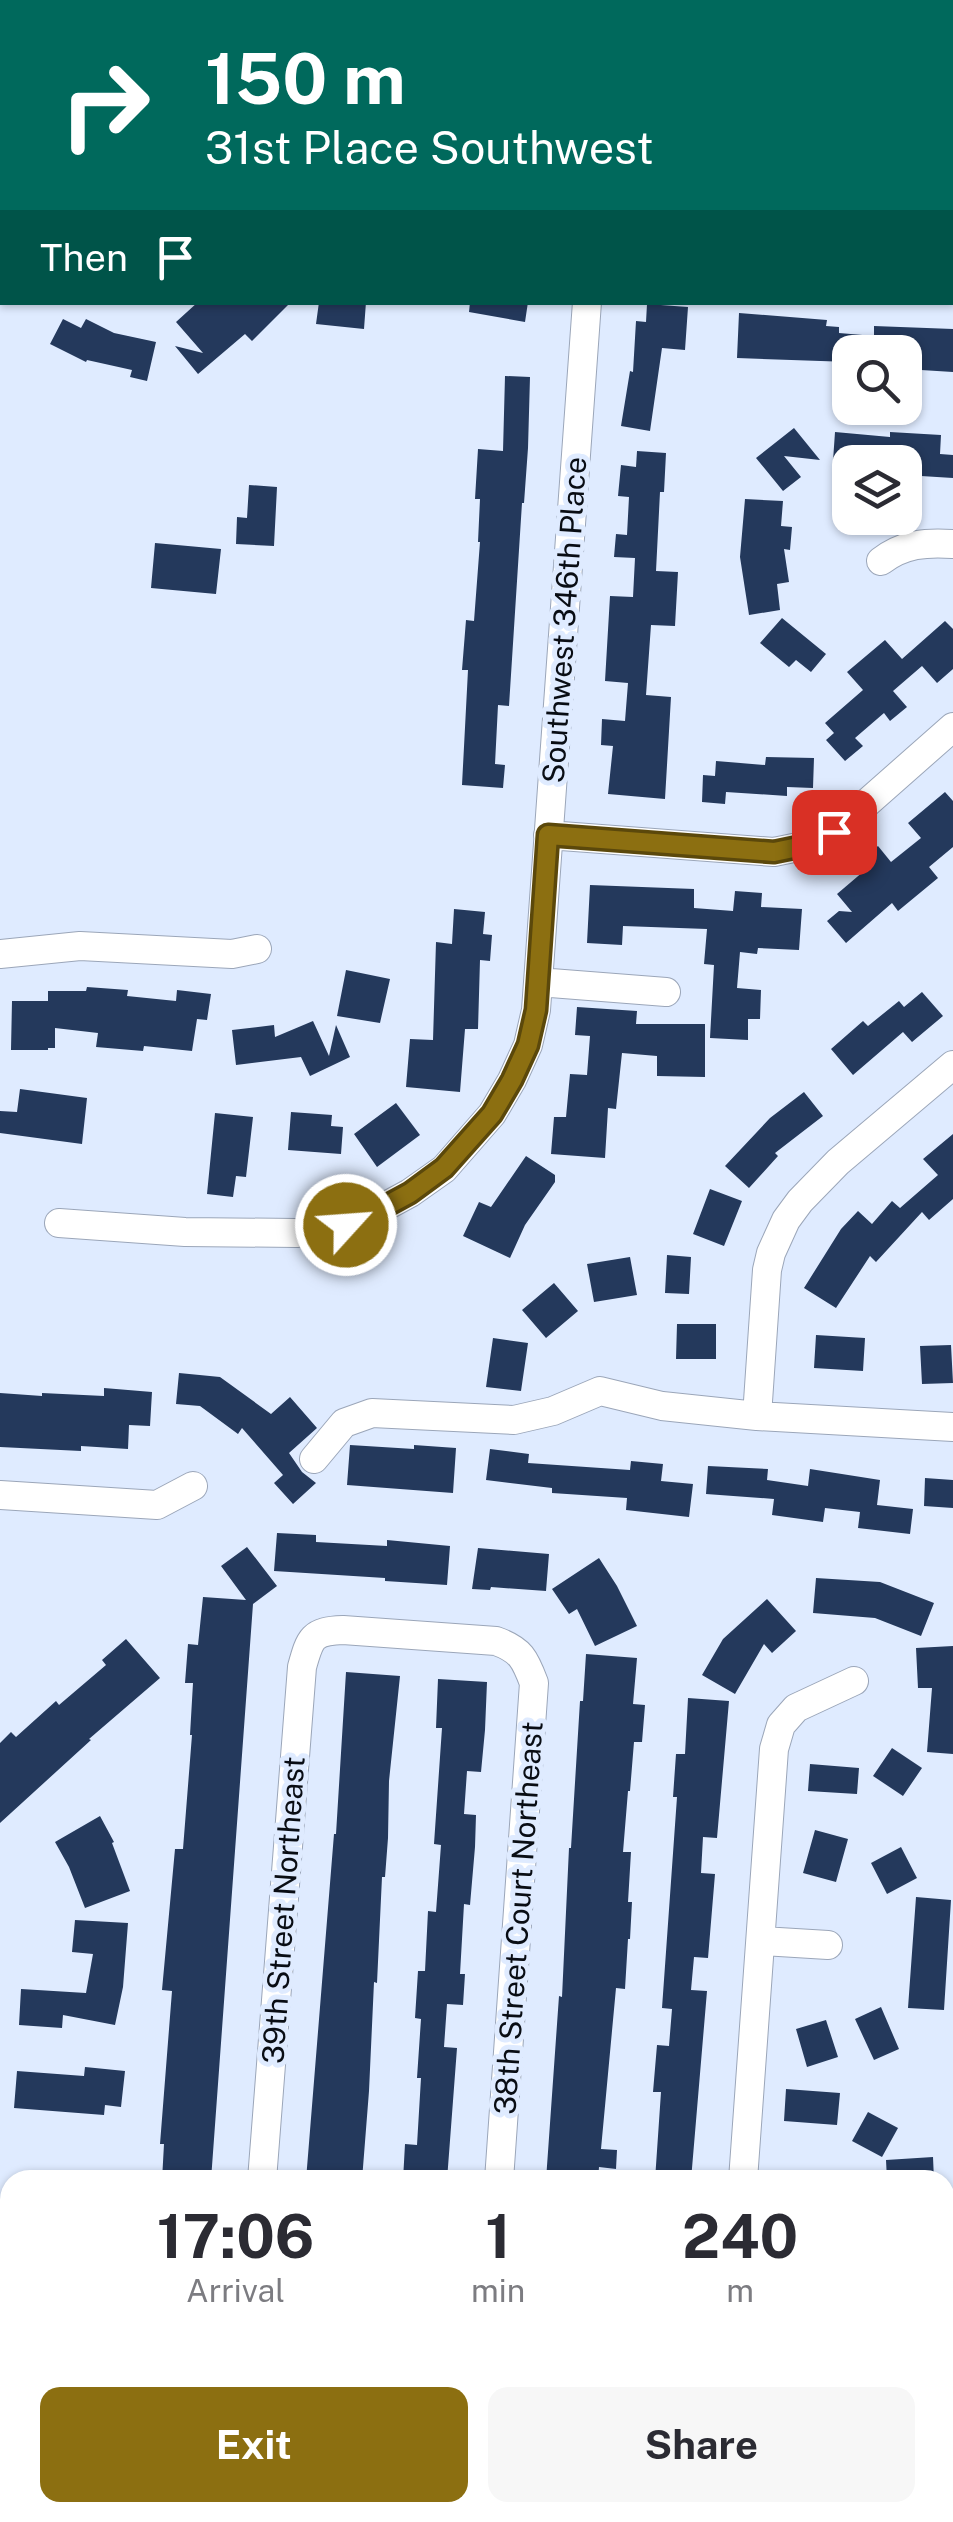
<!DOCTYPE html>
<style>
body{margin:0;font-family:"Public Sans",sans-serif;background:#f7f7f7;color:#2b2b33;height:100vh;display:flex;flex-direction:column;font-size:38px;white-space:nowrap}
*{box-sizing:border-box;margin:0}
p{font-size:32px;color:#7c7c81}
.icon{flex:none;width:55px;height:55px;fill:none;stroke:currentColor;stroke-width:2;stroke-linecap:round;stroke-linejoin:round}
.map{position:relative;flex:1;overflow:hidden}
.side{position:absolute;left:0px;top:2170px;width:955px;height:352px;display:flex;flex-direction:column;background:#fff;border-radius:30px 30px 0 0;box-shadow:0 2px 8px #0004}
.side>*{flex:none}
.banner{position:absolute;left:0px;top:0px;width:955px;height:305px;box-shadow:0 2px 8px #0004;background:#00695c;color:#fff;overflow:hidden}
.controls{position:absolute;left:832px;top:335px;display:grid;gap:20px}
.controls a{display:grid;place-items:center;width:90px;height:90px;border-radius:20px;background:#fff;box-shadow:0 2px 8px #0004;font-size:50px}
.pin{position:absolute;display:grid;place-items:center;width:85px;height:85px;color:#fff;margin:-42px;border-radius:20px;box-shadow:0 5px 15px #0006}
.me{position:absolute;width:110px;margin:-55px;rotate:64deg;stroke-linejoin:round;filter:drop-shadow(0 0 8px #0008)}
.turn{display:flex;align-items:center;gap:35px;height:210px;padding:0 40px;font-size:45px}
.turn .icon{width:130px;height:130px;stroke-width:2.5}
.turn b{display:block;font-size:70px;line-height:85px}
.then{display:flex;align-items:center;height:95px;padding:0 40px;background:#0003;gap:20px;font-size:38px}
.eta{display:flex;justify-content:space-evenly;align-items:center;height:170px;text-align:center}
.eta b{font-size:60px;font-weight:700;line-height:70px}
.cta{display:flex;gap:20px;margin-top:auto;padding:20px 40px}
.cta a{flex:1;height:115px;border-radius:20px;background:#8c6f11;color:#fff;font-size:40px;font-weight:700;line-height:115px;text-align:center}
.cta a+a{background:#f7f7f7;color:#2b2b33}
.map>svg:first-child{display:block}
</style>
<div class="map">
<svg width="953" height="2522" viewBox="0 0 953 2522">
<rect width="100%" height="100%" fill="#dfebff"/>
<path fill="#24395c" d="M 198,302 L 291,302 L 252,341 L 245,334 L 198,374 L 175,346 L 203,353 L 176,322 Z
M 319,302 L 366,302 L 364,329 L 316,324 Z
M 470,302 L 528,302 L 525,322 L 469,312 Z
M 647,304 L 688,307 L 685,350 L 662,348 L 650,431 L 621,426 L 630,371 L 633,372 L 636,321 L 646,322 Z
M 739,313 L 827,320 L 826,326 L 839,327 L 839,333 L 874,336 L 874,326 L 953,329 L 953,372 L 905,369 L 905,352 L 850,352 L 850,362 L 737,358 Z
M 63,319 L 81,328 L 86,319 L 114,333 L 156,342 L 147,381 L 130,377 L 132,370 L 87,360 L 86,362 L 50,344 Z
M 505,376 L 530,377 L 528,448 L 524,503 L 522,503 L 509,706 L 498,705 L 495,764 L 505,765 L 503,788 L 462,785 L 468,670 L 462,670 L 466,620 L 474,621 L 480,542 L 478,542 L 480,499 L 475,499 L 478,449 L 503,451 Z
M 794,428 L 820,460 L 784,456 L 801,477 L 783,491 L 756,458 Z
M 835,432 L 890,437 L 890,432 L 941,435 L 940,454 L 953,455 L 953,478 L 905,475 L 905,462 L 833,461 Z
M 637,451 L 666,453 L 664,492 L 660,492 L 656,571 L 678,572 L 675,626 L 651,625 L 646,695 L 671,697 L 665,799 L 608,794 L 613,746 L 601,745 L 602,719 L 625,721 L 628,683 L 605,681 L 610,596 L 633,597 L 635,558 L 614,557 L 616,534 L 627,535 L 629,497 L 618,496 L 621,465 L 636,467 Z
M 249,485 L 277,487 L 274,546 L 236,544 L 237,517 L 247,518 Z
M 745,499 L 783,501 L 781,526 L 792,527 L 790,550 L 784,549 L 789,582 L 777,584 L 780,610 L 749,615 L 740,557 Z
M 155,543 L 221,549 L 216,594 L 151,588 Z
M 782,618 L 826,654 L 811,672 L 796,660 L 789,667 L 760,643 Z
M 945,621 L 953,629 L 953,669 L 937,683 L 922,666 L 893,691 L 907,707 L 890,721 L 884,713 L 855,738 L 863,746 L 845,761 L 826,740 L 834,733 L 825,723 L 863,690 L 847,672 L 885,640 L 902,659 Z
M 766,757 L 814,758 L 813,788 L 787,787 L 787,796 L 726,792 L 725,804 L 702,802 L 703,775 L 715,776 L 716,761 L 765,765 Z
M 945,792 L 953,801 L 953,847 L 929,867 L 938,878 L 898,911 L 892,903 L 846,943 L 827,921 L 839,911 L 852,912 L 837,894 L 864,871 L 857,863 L 878,846 L 891,862 L 921,838 L 908,823 Z
M 590,885 L 694,889 L 694,908 L 733,911 L 735,891 L 762,893 L 761,907 L 802,909 L 799,950 L 758,948 L 757,954 L 740,952 L 737,988 L 761,990 L 760,1019 L 748,1019 L 748,1040 L 710,1038 L 714,965 L 704,964 L 707,929 L 623,926 L 622,945 L 587,943 Z
M 454,909 L 485,912 L 483,934 L 492,935 L 490,961 L 480,960 L 478,1029 L 465,1029 L 460,1092 L 406,1087 L 410,1039 L 433,1040 L 436,942 L 452,944 Z
M 346,970 L 390,979 L 380,1023 L 337,1016 Z
M 87,987 L 128,990 L 127,996 L 176,1001 L 177,990 L 211,994 L 207,1020 L 197,1019 L 192,1051 L 144,1046 L 143,1051 L 96,1047 L 98,1033 L 55,1028 L 55,1048 L 48,1048 L 48,1050 L 11,1050 L 12,1001 L 48,1001 L 48,991 L 86,991 Z
M 922,992 L 943,1016 L 912,1042 L 903,1032 L 853,1075 L 831,1049 L 863,1021 L 868,1026 L 899,1001 L 904,1007 Z
M 577,1007 L 637,1011 L 636,1024 L 705,1024 L 705,1077 L 657,1076 L 657,1056 L 622,1053 L 616,1109 L 608,1108 L 605,1158 L 551,1154 L 554,1117 L 566,1117 L 570,1074 L 587,1075 L 590,1036 L 575,1035 Z
M 313,1021 L 329,1056 L 336,1025 L 350,1057 L 310,1076 L 301,1057 L 236,1065 L 232,1030 L 274,1025 L 275,1037 Z
M 20,1089 L 87,1098 L 82,1144 L 0,1133 L 0,1111 L 17,1112 Z
M 804,1092 L 823,1116 L 775,1153 L 778,1156 L 749,1188 L 725,1166 L 770,1118 Z
M 396,1103 L 420,1135 L 377,1167 L 354,1134 Z
M 291,1112 L 332,1115 L 331,1126 L 343,1127 L 341,1154 L 288,1150 Z
M 215,1113 L 253,1117 L 246,1177 L 236,1176 L 233,1197 L 207,1194 Z
M 953,1134 L 953,1199 L 929,1220 L 922,1212 L 876,1262 L 870,1256 L 836,1308 L 804,1288 L 841,1229 L 858,1211 L 872,1224 L 892,1201 L 900,1208 L 938,1175 L 923,1159 Z
M 526,1156 L 555,1175 L 555,1182 L 525,1225 L 510,1258 L 463,1236 L 479,1202 L 491,1207 Z
M 710,1189 L 742,1201 L 724,1246 L 693,1234 Z
M 667,1255 L 691,1257 L 689,1294 L 665,1293 Z
M 630,1257 L 637,1295 L 594,1302 L 587,1264 Z
M 554,1283 L 578,1311 L 546,1338 L 522,1310 Z
M 677,1324 L 716,1324 L 716,1359 L 676,1359 Z
M 816,1335 L 865,1338 L 863,1371 L 814,1368 Z
M 493,1338 L 528,1343 L 521,1391 L 486,1387 Z
M 951,1345 L 953,1383 L 922,1384 L 920,1346 Z
M 179,1373 L 220,1377 L 271,1414 L 290,1397 L 317,1428 L 289,1453 L 302,1472 L 316,1483 L 293,1504 L 274,1483 L 283,1475 L 242,1428 L 238,1434 L 200,1406 L 176,1404 Z
M 104,1388 L 152,1392 L 150,1426 L 129,1425 L 128,1449 L 81,1446 L 81,1451 L 0,1447 L 0,1393 L 42,1396 L 42,1393 L 104,1396 Z
M 350,1445 L 414,1449 L 414,1445 L 456,1448 L 453,1493 L 347,1485 Z
M 490,1449 L 529,1454 L 528,1463 L 630,1470 L 631,1461 L 663,1464 L 661,1481 L 693,1484 L 689,1517 L 626,1510 L 627,1498 L 552,1493 L 552,1488 L 486,1480 Z
M 708,1466 L 768,1469 L 767,1480 L 808,1486 L 810,1469 L 880,1480 L 877,1505 L 913,1509 L 910,1534 L 858,1528 L 860,1512 L 825,1508 L 823,1522 L 772,1515 L 774,1499 L 706,1494 Z
M 925,1478 L 953,1480 L 953,1508 L 924,1506 Z
M 277,1533 L 316,1535 L 316,1542 L 387,1546 L 387,1540 L 450,1546 L 447,1585 L 385,1581 L 385,1578 L 274,1571 Z
M 247,1547 L 277,1586 L 253,1604 L 211,2180 L 162,2180 L 164,2144 L 160,2144 L 172,1991 L 162,1990 L 175,1849 L 183,1849 L 192,1735 L 190,1735 L 193,1683 L 185,1683 L 188,1644 L 198,1645 L 203,1597 L 246,1600 L 221,1566 Z
M 478,1548 L 549,1554 L 546,1591 L 491,1587 L 490,1590 L 472,1589 Z
M 599,1558 L 617,1586 L 637,1626 L 595,1646 L 577,1609 L 569,1614 L 552,1589 Z
M 816,1578 L 880,1582 L 934,1603 L 921,1636 L 875,1618 L 813,1613 Z
M 767,1599 L 796,1631 L 772,1653 L 764,1644 L 735,1694 L 702,1675 L 723,1639 Z
M 126,1639 L 160,1678 L 89,1739 L 91,1740 L 0,1823 L 0,1743 L 11,1732 L 16,1737 L 56,1701 L 59,1705 L 106,1665 L 102,1660 Z
M 953,1646 L 953,1754 L 927,1752 L 932,1688 L 918,1688 L 916,1648 Z
M 586,1654 L 637,1658 L 633,1704 L 645,1705 L 642,1742 L 634,1742 L 630,1791 L 628,1791 L 623,1852 L 631,1852 L 628,1902 L 632,1902 L 630,1939 L 628,1939 L 625,1989 L 616,1988 L 601,2149 L 617,2150 L 616,2169 L 599,2167 L 598,2180 L 546,2180 L 559,1996 L 562,1997 L 569,1848 L 571,1848 L 580,1701 L 583,1701 Z
M 346,1672 L 400,1676 L 389,1781 L 388,1838 L 385,1877 L 382,1877 L 377,1983 L 374,1982 L 369,2091 L 362,2180 L 306,2180 L 334,1834 L 336,1834 Z
M 438,1679 L 487,1682 L 485,1730 L 481,1772 L 467,1771 L 464,1814 L 476,1815 L 475,1847 L 470,1905 L 464,1904 L 460,1974 L 465,1974 L 463,2005 L 447,2004 L 444,2047 L 457,2048 L 447,2180 L 403,2180 L 405,2144 L 417,2145 L 421,2078 L 417,2078 L 421,2019 L 415,2018 L 418,1971 L 425,1971 L 428,1911 L 436,1912 L 441,1845 L 434,1844 L 442,1728 L 436,1728 Z
M 688,1698 L 729,1701 L 717,1838 L 703,1837 L 701,1873 L 715,1874 L 708,1958 L 694,1957 L 691,1990 L 707,1991 L 691,2180 L 655,2180 L 661,2092 L 653,2092 L 657,2045 L 669,2046 L 672,2009 L 662,2008 L 677,1797 L 673,1797 L 676,1754 L 685,1754 Z
M 892,1748 L 922,1768 L 903,1796 L 873,1776 Z
M 810,1764 L 859,1768 L 857,1794 L 808,1791 Z
M 100,1816 L 114,1842 L 112,1843 L 130,1891 L 85,1908 L 69,1867 L 55,1842 Z
M 815,1830 L 848,1839 L 836,1882 L 803,1873 Z
M 901,1847 L 917,1878 L 887,1894 L 871,1863 Z
M 916,1897 L 951,1900 L 944,2010 L 908,2008 Z
M 75,1920 L 128,1923 L 123,1987 L 115,2025 L 63,2015 L 62,2028 L 19,2025 L 21,1989 L 86,1993 L 93,1954 L 72,1952 Z
M 881,2007 L 899,2049 L 874,2060 L 855,2019 Z
M 826,2020 L 838,2057 L 807,2067 L 796,2029 Z
M 85,2067 L 125,2071 L 121,2107 L 105,2105 L 104,2115 L 14,2108 L 17,2071 L 84,2076 Z
M 786,2089 L 840,2093 L 837,2125 L 784,2121 Z
M 868,2112 L 898,2128 L 882,2157 L 852,2141 Z
M 933,2157 L 934,2180 L 887,2180 L 886,2160 Z"/>
<g fill="none" stroke-linecap="round" stroke-linejoin="round">
<defs>
<path id="minor" d="M 808,2 L 808,0
M 0,205 L 2,175
M 952,279 L 953,279
M 881,561 C 903,544 926,542 953,544
M 548,835 L 774,852 L 808,845 L 834,832 L 953,727
M 0,954 L 80,946 L 232,954 L 257,949
M 538,982 L 666,992
M 59,1223 L 185,1232 L 297,1233 L 346,1225 L 375,1212 L 410,1193 L 444,1169 L 492,1114 L 512,1080 L 528,1045 L 536,1010 L 587,302
M 757,1416 L 767,1270 L 771,1253 L 786,1220 L 800,1201 L 838,1162 L 953,1065
M 314,1459 L 344,1423 L 372,1413 L 514,1420 L 553,1411 L 600,1391 L 662,1406 L 757,1416 L 953,1427
M 0,1495 L 157,1505 L 193,1486
M 762,1941 L 828,1945
M 262,2180 L 302,1667 C 310,1638 312,1631 343,1630 L 496,1641 C 521,1650 525,1659 534,1683 L 499,2180
M 743,2180 L 774,1749 L 781,1725 L 796,1708 L 854,1681
M 0,2386 L 10,2387
M 945,2453 L 953,2453
M 402,2522 L 402,2512
M 536,2522 L 537,2512
M 718,2522 L 719,2512"/>
</defs>
<use href="#minor" stroke="#9ba6b9" stroke-width="30"/>
<use href="#minor" stroke="#fff" stroke-width="28"/>
</g>
<g fill="none" stroke-linecap="round" stroke-linejoin="round">
<defs>
<path id="route" d="M 346,1225 L 375,1212 L 410,1193 L 444,1168 L 492,1114 L 512,1080 L 528,1045 L 536,1010 L 548,835 L 774,852 L 808,845 L 834,832"/>
</defs>
<use href="#route" stroke="#5b480b" stroke-width="25"/>
<use href="#route" stroke="#8c6f11" stroke-width="18"/>
</g>
<g text-anchor="middle" dominant-baseline="central" stroke-width="10" stroke-linejoin="round" paint-order="stroke">
<g font-size="30" fill="#090d14" stroke="#dfebff">
<text transform="translate(564 620) rotate(-86)">Southwest 346th Place</text>
<text transform="translate(283 1910) rotate(-86)">39th Street Northeast</text>
<text transform="translate(518 1918) rotate(-86)">38th Street Court Northeast</text>
</g>
</g>
</svg>
<div class="controls">
<a><svg class="icon" aria-label="search" viewBox="0 0 24 24"><circle cx="10" cy="10" r="6"/><path d="M15 15l6 6"/></svg></a>
<a><svg class="icon" aria-label="layers" viewBox="0 0 24 24"><path d="M12 4l9 5-9 5-9-5zM3 14l9 5 9-5"/></svg></a>
</div>
<div class="pin" style="left:834px;top:832px;background:#d93025"><svg class="icon" aria-label="arrive" viewBox="0 0 24 24"><path d="M6 21V4h12l-3 4 3 4H6"/></svg></div>
<svg class="me" style="left:346px;top:1225px" viewBox="-20 -20 40 40"><circle r="17" fill="#8c6f11" stroke="#fff" stroke-width="3"/><path d="M0-11L8 9 0 5-8 9z" fill="#fff"/></svg>
<div class="banner">
<div class="turn"><svg class="icon" aria-label="right" viewBox="0 0 24 24"><path d="M7 20v-9h11M14 6l5 5-5 5"/></svg><div><b>150 m</b>31st Place Southwest</div></div>
<div class="then">Then<svg class="icon" aria-label="arrive" viewBox="0 0 24 24"><path d="M6 21V4h12l-3 4 3 4H6"/></svg></div>
</div>
<section class="side">
<div class="eta">
<div><b>17:06</b><p>Arrival</p></div>
<div><b>1</b><p>min</p></div>
<div><b>240</b><p>m</p></div>
</div>
<div class="cta"><a>Exit</a><a>Share</a></div>
</section>
</div>
